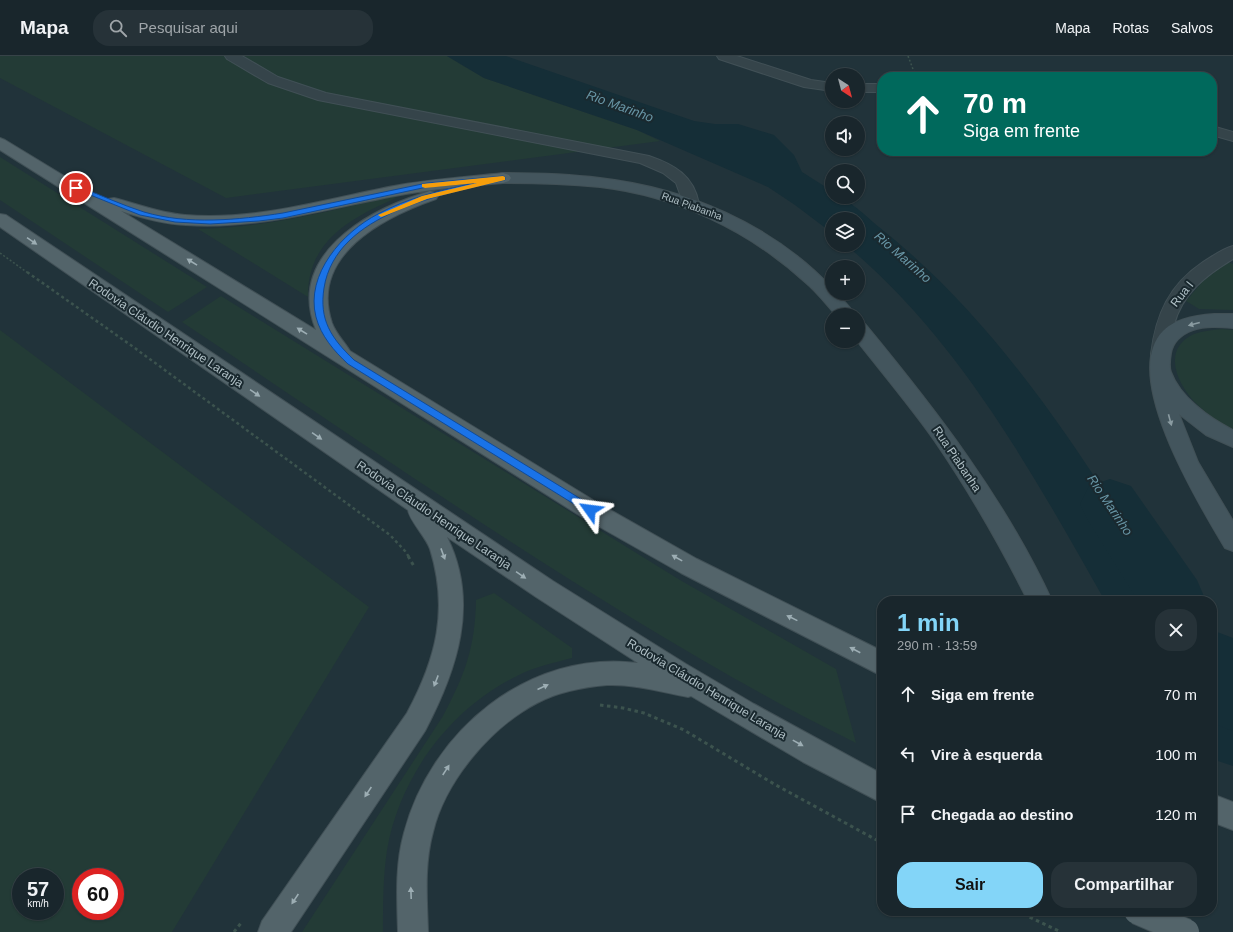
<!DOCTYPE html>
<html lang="pt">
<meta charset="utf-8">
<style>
body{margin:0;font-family:Helvetica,sans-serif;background:#263238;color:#f1f3f6;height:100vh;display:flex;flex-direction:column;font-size:15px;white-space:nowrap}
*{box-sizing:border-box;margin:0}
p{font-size:13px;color:#9fa5a9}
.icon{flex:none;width:22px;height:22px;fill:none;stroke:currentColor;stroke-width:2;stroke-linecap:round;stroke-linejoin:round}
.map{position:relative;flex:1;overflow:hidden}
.side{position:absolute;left:877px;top:540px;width:340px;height:320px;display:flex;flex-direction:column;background:#19262c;border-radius:16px;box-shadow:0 1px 3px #0004,0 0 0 1px #374348}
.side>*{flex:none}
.hud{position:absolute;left:877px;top:16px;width:340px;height:84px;border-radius:16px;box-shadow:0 1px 3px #0004,0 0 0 1px #374348;background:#00695c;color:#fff;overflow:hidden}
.needle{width:26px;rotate:144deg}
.buttons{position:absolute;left:825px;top:12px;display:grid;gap:8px}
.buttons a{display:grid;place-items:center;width:40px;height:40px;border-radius:50%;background:#19262c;box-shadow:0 1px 3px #0004,0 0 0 1px #374348;font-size:20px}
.speed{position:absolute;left:12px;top:812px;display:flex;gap:8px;font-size:20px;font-weight:700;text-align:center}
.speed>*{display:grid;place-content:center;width:52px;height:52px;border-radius:50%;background:#19262c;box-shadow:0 1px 3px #0004,0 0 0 1px #374348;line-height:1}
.speed small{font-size:10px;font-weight:400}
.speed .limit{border:6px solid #d22;background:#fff;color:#111}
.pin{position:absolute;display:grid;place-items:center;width:34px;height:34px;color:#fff;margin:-17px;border:2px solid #fff;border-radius:50%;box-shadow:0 1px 4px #0007}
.me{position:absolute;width:44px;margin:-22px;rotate:301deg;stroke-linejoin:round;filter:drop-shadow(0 0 3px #0008)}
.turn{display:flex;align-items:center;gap:14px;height:84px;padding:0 20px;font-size:18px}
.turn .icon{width:52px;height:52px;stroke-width:2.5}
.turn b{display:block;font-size:28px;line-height:34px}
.round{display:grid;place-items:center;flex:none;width:42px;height:42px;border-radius:16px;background:#263238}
.summary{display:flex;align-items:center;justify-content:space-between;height:68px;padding:0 20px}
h1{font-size:24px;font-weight:700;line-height:30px;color:#83d5f8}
.button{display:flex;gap:8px;margin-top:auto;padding:8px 20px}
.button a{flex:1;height:46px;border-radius:16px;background:#83d5f8;color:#111;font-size:16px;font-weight:700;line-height:46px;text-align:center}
.button a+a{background:#263238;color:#f1f3f6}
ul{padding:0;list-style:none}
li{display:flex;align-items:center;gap:12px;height:60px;padding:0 20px}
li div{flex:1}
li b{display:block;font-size:15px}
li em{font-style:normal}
header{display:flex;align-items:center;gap:24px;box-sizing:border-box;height:56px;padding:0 20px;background:#19262c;border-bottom:1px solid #374348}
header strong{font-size:19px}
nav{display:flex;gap:22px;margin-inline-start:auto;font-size:14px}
.search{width:280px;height:36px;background:#263238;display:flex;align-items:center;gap:10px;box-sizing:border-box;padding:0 14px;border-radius:16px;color:#9fa5a9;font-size:15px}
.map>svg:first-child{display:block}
</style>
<header>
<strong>Mapa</strong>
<div class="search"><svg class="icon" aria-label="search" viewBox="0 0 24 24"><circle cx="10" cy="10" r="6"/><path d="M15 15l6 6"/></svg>Pesquisar aqui</div>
<nav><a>Mapa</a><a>Rotas</a><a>Salvos</a></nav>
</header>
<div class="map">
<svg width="1233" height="876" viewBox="0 0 1233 876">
<rect width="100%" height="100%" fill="#21333a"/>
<path fill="#233b36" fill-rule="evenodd" d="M 0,0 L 447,0 L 484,22 L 637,74 L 660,85 L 226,142 L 0,22 Z
M 0,101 L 207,231 L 168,256 L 0,144 Z
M 395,140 L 396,142 C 351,162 307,185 308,241 L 198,173 C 266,172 328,155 395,140 Z
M 1228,206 L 1233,208 L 1233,254 L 1199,253 L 1186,245 L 1203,225 Z
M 221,240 L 680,524 L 836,613 L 856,687 C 825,671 794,656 764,639 C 562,527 373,394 182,266 Z
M 1222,273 L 1233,274 L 1233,373 C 1221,367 1209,360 1200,351 C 1179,332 1159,294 1194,278 C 1203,275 1213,274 1222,273 Z
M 0,274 L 369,551 L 172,876 L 0,876 ZM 21,821 L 55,821 L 55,855 L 21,855 ZM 81,821 L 115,821 L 115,855 L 81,855 Z
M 494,537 L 572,592 L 572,602 C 553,607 534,611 517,620 C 450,653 400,720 387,794 C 383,821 383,848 383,876 L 302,876 L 443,660 C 465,618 475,592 476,544 Z"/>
<path fill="#152e37" d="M 447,0 L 506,0 L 694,65 L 715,68 L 738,68 L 774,79 L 794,99 L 802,116 L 832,135 L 832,141 C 849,141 866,161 879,171 C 1005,271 1089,410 1173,545 L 1105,545 C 1033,418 960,284 846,189 L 858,189 L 858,163 L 832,163 L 832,177 L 795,149 L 768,131 L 637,74 L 484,22 Z
M 1212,608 L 1233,643 L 1233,785 L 1212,743 Z"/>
<path fill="#21333a" d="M 1212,703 L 1233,710 L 1233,787 L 1212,747 Z"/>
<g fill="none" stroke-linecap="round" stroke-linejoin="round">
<path fill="#152e37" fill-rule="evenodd" d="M 1110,423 L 1131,430 L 1197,524 L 1206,545 L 1138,545 L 1089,466 L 1080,448 L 1089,430 Z
M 1212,574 L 1233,582 L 1233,675 L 1212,667 Z"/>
<defs>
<path id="minor" d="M 225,0 L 242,0 L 278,21 L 326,37 L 649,100 C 675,109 694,120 699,148 L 697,152 L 691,153 L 685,152 L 676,127 L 663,117 L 640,107 L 318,44 L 268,27 L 227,3 Z
M 717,0 L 737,0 L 811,24 L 832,27 L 832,35 L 804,31 L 719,3 Z
M 858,28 L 882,28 L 882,36 L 858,36 Z
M 1212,70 L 1233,76 L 1233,85 L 1212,79 Z"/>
<path id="tertiary" d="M 1233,190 L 1233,203 C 1206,219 1182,238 1174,269 C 1172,280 1173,293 1168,303 L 1161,305 L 1154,303 L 1151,298 C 1156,258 1169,229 1203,206 C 1213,200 1222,193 1233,190 Z"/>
<path id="secondary" d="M 503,117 C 536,117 568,118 600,122 C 686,132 772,168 832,232 L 832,237 L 837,237 L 856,259 L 836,259 C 826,248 817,236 805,226 C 748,174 676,140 600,131 C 567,128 535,127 503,127 L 497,125 L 495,122 L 497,119 Z
M 1214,258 L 1233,258 L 1233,272 C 1220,271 1206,270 1193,274 C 1182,278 1173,286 1171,297 C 1170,303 1169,311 1171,316 C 1180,341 1209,362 1233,374 L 1233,391 L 1206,379 L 1179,358 L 1198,406 L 1233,465 L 1233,495 L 1225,492 C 1200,450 1119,319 1163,275 C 1176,262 1197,259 1214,258 Z
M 858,266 L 865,268 C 936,354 1005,443 1052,545 L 1028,545 C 1000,489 969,435 934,384 C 910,350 883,318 857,285 Z"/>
<path id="primary" d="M 0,82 L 5,84 L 107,146 L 108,143 L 114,142 C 138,148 160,157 185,159 C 256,165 325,143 394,130 C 430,123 467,121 503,117 L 509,119 L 511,122 L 509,125 L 503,127 C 467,130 431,133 395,140 C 325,153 257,174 186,169 C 163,168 142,162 121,155 L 316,274 C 286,200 366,155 424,137 L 430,135 L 436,137 L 438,140 L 436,143 C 384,161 309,199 332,267 C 336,278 344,285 350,295 L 598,447 L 697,503 L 882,595 L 882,620 L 681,517 L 582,461 L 0,94 Z
M 0,158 L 6,159 L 553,525 L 686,608 L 754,648 L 882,718 L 882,747 L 803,706 L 691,640 L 688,641 C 662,636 634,628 607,629 C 583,631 558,636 537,647 C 491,671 445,725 433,776 C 424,809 427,842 428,876 L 398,876 C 397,842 395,809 404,777 C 431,674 530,593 638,607 L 536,541 L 447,481 C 480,547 457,614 425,675 L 291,876 L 258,876 L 262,865 L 407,657 C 436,603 449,554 430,493 C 426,481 409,464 408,454 L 0,171 Z
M 1212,738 L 1233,746 L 1233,774 L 1212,766 Z"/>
</defs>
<use href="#minor" stroke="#415056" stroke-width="2"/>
<use href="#tertiary" stroke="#415056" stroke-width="2"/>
<use href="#secondary" stroke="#415056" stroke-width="2"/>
<use href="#primary" stroke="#415056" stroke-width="2"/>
<path stroke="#3c534e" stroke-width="1.5" stroke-dasharray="2 2" stroke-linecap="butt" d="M 908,0 L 916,21
M 0,197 L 28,217"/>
<path stroke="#3c534e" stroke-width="2.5" stroke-dasharray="3 3" stroke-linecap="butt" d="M 27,216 L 132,290 L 390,479 L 405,495 L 409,501"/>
<path stroke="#3c534e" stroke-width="3" stroke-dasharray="3.5 3.5" stroke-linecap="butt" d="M 408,500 L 415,512
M 600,649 L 623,652 L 644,657 L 684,674 L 774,728 L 882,787
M 1017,855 L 1061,876
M 234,876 L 241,867"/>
<use href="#minor" fill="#35444a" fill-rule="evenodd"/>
<use href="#tertiary" fill="#35444a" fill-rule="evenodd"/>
<use href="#secondary" fill="#43555d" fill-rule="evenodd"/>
<use href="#primary" fill="#53646a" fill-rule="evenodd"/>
<defs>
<path id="primary-bridge" d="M 1137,855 L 1186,876"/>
</defs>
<use href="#primary-bridge" stroke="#415056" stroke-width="28" stroke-linecap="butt"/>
<use href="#primary-bridge" stroke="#53646a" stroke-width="26"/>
</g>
<defs><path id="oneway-solid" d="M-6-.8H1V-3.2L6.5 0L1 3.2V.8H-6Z"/></defs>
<g fill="#9daeb4">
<use href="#oneway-solid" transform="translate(32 185) rotate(34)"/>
<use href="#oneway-solid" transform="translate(192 206) rotate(-148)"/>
<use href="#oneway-solid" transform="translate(302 275) rotate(-148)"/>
<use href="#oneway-solid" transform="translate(255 337) rotate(34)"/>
<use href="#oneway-solid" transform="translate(317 380) rotate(34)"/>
<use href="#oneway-solid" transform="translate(443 498) rotate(70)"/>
<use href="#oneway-solid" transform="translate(677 502) rotate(-151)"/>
<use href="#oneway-solid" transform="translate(521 519) rotate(34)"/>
<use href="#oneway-solid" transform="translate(792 562) rotate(-154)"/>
<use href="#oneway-solid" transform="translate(855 594) rotate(-152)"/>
<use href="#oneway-solid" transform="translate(436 625) rotate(111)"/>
<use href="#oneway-solid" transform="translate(543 631) rotate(-24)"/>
<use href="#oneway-solid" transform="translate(798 687) rotate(29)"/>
<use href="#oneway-solid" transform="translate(446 714) rotate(-57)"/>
<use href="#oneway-solid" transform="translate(368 736) rotate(124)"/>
<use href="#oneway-solid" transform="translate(411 837) rotate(-92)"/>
<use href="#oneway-solid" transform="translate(295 843) rotate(124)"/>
</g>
<g fill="#8a9ba1">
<use href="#oneway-solid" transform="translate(1194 268) rotate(165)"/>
<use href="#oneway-solid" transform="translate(1170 364) rotate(75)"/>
</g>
<path fill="#1a73e8" stroke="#114b97" d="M 503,120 L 505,121 L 505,124 C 445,138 336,156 324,232 C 319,264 331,282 354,304 L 594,451 L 595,454 L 594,457 L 590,458 L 348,308 C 334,295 321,280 316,261 C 305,218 343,176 378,158 C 407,142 442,134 474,127 L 427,131 L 283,162 L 259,165 L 210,168 L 175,166 L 140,159 L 73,132 L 78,130 C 100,139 122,149 144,156 C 188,169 238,164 283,157 L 427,127 Z"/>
<path fill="#f59e0b" d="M 503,120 L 505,121 L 505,124 L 427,143 L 384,160 L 381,161 L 378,159 L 422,140 L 477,127 L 425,132 L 422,131 L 422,128 Z"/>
<g text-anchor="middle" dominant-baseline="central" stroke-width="4" stroke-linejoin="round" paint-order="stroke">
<g font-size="10" fill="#b0c0c6" stroke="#1a292f">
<text transform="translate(692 150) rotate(20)">Rua Piabanha</text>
</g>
<g font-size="12" fill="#b0c0c6" stroke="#1a292f">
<text transform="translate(1182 238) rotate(-52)">Rua I</text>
<text transform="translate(166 277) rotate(34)">Rodovia Cláudio Henrique Laranja</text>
<text transform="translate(957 403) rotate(56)">Rua Piabanha</text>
<text transform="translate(434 459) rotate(34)">Rodovia Cláudio Henrique Laranja</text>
<text transform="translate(707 633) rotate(31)">Rodovia Cláudio Henrique Laranja</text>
</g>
<g font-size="13" font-style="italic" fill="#6896a6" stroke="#1a292f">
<text transform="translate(620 50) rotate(20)">Rio Marinho</text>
<text transform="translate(903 201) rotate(41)">Rio Marinho</text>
<text transform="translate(1110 449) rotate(56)">Rio Marinho</text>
</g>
</g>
</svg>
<div class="buttons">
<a><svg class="needle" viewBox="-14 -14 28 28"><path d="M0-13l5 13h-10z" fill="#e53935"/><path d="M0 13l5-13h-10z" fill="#9fa5a9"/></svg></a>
<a><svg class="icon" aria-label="sound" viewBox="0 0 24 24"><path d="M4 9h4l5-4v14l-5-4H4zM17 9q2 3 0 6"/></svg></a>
<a><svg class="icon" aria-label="search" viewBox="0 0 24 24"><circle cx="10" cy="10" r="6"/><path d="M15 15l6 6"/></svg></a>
<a><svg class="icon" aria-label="layers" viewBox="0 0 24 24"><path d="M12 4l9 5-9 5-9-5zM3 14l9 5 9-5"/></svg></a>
<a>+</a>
<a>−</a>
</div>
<div class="speed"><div>57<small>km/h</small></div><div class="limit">60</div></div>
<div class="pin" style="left:76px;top:132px;background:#d93025"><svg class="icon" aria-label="arrive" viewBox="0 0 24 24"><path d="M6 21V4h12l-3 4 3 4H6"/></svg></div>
<svg class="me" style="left:590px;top:454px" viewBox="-20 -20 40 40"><path d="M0-17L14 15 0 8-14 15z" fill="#1a73e8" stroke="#fff" stroke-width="4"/></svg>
<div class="hud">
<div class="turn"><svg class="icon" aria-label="ahead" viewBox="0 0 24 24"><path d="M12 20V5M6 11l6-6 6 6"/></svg><div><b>70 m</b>Siga em frente</div></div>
</div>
<section class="side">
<div class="summary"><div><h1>1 min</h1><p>290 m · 13:59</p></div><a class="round"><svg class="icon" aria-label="close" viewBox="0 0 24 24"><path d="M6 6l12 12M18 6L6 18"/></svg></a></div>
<ul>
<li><svg class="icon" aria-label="ahead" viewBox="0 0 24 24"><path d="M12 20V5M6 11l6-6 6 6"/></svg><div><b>Siga em frente</b></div><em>70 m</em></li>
<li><svg class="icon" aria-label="left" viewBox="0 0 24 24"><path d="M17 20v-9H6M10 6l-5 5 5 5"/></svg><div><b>Vire à esquerda</b></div><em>100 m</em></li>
<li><svg class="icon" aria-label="arrive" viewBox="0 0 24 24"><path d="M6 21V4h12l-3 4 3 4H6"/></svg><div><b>Chegada ao destino</b></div><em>120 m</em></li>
</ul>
<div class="button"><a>Sair</a><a>Compartilhar</a></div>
</section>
</div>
